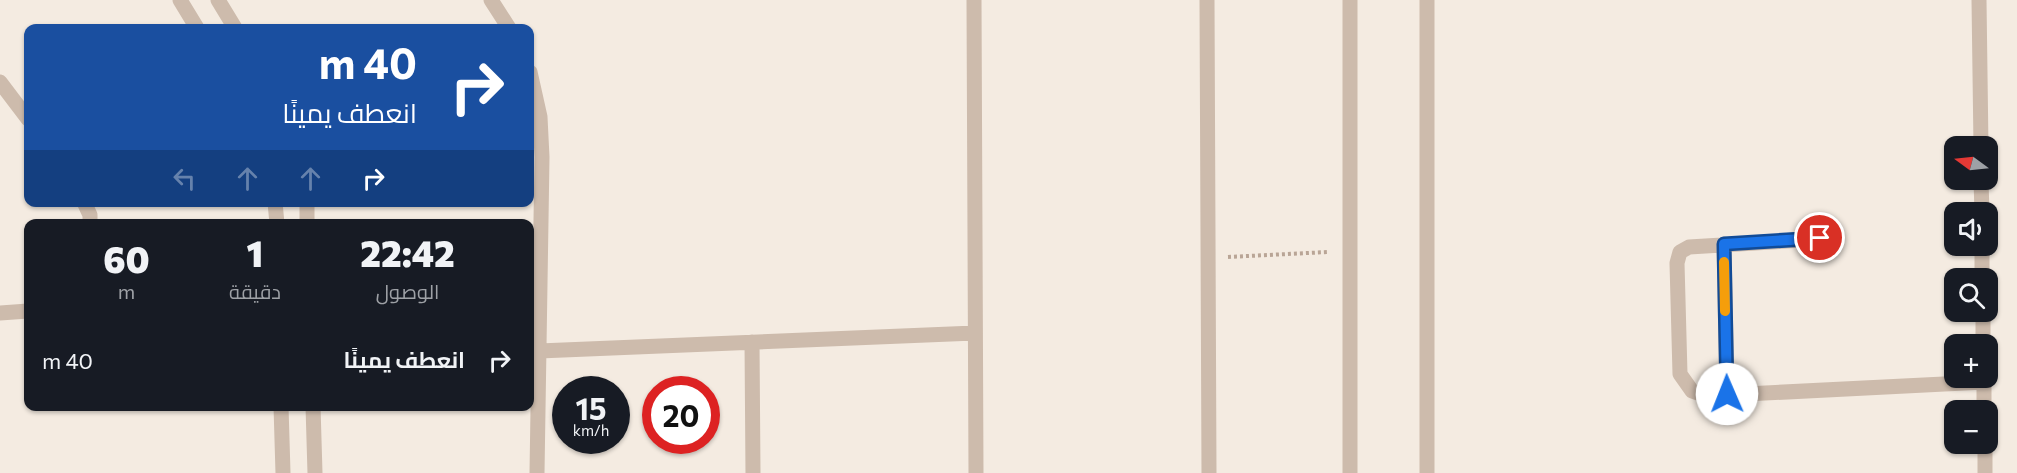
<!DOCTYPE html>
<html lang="ar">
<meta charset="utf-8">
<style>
body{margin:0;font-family:Commissioner,Cairo,sans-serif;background:#242831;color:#f1f3f6;direction:rtl;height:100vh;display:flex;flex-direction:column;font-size:22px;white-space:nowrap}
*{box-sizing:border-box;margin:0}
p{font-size:20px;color:#9ea1a6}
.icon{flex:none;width:33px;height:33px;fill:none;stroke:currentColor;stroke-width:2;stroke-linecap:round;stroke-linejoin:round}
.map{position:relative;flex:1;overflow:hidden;direction:ltr}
.panel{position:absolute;left:24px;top:219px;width:510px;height:192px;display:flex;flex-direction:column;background:#171b24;border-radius:12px;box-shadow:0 2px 4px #0004;direction:rtl}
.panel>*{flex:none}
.banner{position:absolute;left:24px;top:24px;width:510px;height:183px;border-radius:12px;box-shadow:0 2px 4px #0004;direction:rtl;background:#1a4fa0;color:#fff;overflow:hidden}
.needle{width:39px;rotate:285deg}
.tools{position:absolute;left:1944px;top:136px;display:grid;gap:12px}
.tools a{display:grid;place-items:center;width:54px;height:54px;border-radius:12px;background:#171b24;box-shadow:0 2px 4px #0004;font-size:30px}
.speed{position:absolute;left:552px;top:376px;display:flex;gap:12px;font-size:30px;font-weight:700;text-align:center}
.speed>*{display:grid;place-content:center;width:78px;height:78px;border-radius:50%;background:#171b24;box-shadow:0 2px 4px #0004;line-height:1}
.speed small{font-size:15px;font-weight:400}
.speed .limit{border:9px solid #d22;background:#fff;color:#111}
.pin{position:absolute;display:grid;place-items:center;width:51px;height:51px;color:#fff;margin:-26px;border:3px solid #fff;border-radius:50%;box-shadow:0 2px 6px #0007}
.me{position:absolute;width:66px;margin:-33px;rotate:359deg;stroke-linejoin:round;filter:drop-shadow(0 0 4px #0008)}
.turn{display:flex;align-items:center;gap:21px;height:126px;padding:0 18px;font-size:27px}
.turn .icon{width:78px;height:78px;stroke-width:2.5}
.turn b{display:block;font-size:42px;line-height:51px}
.lanes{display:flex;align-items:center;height:57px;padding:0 18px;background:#0003;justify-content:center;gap:30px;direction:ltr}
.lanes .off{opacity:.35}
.eta{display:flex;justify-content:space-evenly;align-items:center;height:102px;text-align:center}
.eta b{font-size:36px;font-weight:800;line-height:42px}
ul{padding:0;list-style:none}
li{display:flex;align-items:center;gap:18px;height:78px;padding:0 18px}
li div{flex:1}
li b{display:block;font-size:22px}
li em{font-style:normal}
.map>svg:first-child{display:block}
</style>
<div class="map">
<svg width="2017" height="473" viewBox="0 0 2017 473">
<rect width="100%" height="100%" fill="#f4ebe1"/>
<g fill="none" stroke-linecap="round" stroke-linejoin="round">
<path stroke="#b9a596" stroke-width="4" stroke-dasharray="3 3" stroke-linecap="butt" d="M 1228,257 L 1328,252"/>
<path stroke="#cdbbac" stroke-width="15" d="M 180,0 L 197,28
M 218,0 L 235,28
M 491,0 L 509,28
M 974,0 L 976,473
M 1207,0 L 1209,473
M 1427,0 L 1427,473
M 1979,0 L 1981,147
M 530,72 L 540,117 L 542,157 L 537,473
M 0,82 L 28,119
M 1981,180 L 1982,213
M 84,202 L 90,215 L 90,224
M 275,202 L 277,224
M 307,224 L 307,202
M 1820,239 L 1689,247 L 1680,252 L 1677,263 L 1680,374 L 1692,391 L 1706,396 L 1984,382
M 1724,244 L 1727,394
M 1982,246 L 1982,279
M 1983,312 L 1983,345
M 0,313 L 28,311
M 752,342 L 753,473
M 539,351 L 975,333
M 1984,378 L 1984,411
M 281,406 L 283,473
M 313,406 L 315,473
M 1985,444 L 1985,473
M 1350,473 L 1350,0"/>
</g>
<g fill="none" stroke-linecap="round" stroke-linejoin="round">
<defs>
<path id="route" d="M 1727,394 L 1724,244 L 1820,238"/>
</defs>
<use href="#route" stroke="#114b97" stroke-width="15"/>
<use href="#route" stroke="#1a73e8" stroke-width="10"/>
<path stroke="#f59e0b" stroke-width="10" d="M 1724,262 L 1725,311"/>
</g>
</svg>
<div class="tools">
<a><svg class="needle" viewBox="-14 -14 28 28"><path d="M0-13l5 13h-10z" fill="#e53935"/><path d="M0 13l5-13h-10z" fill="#9ea1a6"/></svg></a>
<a><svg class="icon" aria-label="sound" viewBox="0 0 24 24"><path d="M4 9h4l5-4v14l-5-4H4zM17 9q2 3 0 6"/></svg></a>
<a><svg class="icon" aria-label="search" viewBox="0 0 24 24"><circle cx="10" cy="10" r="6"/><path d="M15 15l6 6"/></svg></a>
<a>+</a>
<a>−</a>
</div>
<div class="speed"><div>15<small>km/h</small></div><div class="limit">20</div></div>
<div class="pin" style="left:1820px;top:238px;background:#d93025"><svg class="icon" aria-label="arrive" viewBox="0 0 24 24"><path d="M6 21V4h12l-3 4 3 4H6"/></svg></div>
<svg class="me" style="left:1727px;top:394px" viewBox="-20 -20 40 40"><circle r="19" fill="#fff"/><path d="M0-13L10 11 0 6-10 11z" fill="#1a73e8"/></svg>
<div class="banner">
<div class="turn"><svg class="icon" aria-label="right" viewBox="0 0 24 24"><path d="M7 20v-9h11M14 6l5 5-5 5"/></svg><div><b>40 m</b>انعطف يمينًا</div></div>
<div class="lanes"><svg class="icon off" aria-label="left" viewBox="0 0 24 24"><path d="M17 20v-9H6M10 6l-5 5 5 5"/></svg><svg class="icon off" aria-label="ahead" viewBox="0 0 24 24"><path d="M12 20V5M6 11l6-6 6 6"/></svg><svg class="icon off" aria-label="ahead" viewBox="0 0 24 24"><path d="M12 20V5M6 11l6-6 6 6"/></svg><svg class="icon" aria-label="right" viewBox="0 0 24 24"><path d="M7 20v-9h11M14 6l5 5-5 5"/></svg></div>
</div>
<section class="panel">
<div class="eta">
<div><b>22:42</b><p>الوصول</p></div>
<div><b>1</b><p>دقيقة</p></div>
<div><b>60</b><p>m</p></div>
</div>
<ul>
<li><svg class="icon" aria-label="right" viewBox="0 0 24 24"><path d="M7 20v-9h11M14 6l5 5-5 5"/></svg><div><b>انعطف يمينًا</b></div><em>40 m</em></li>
</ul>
</section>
</div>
